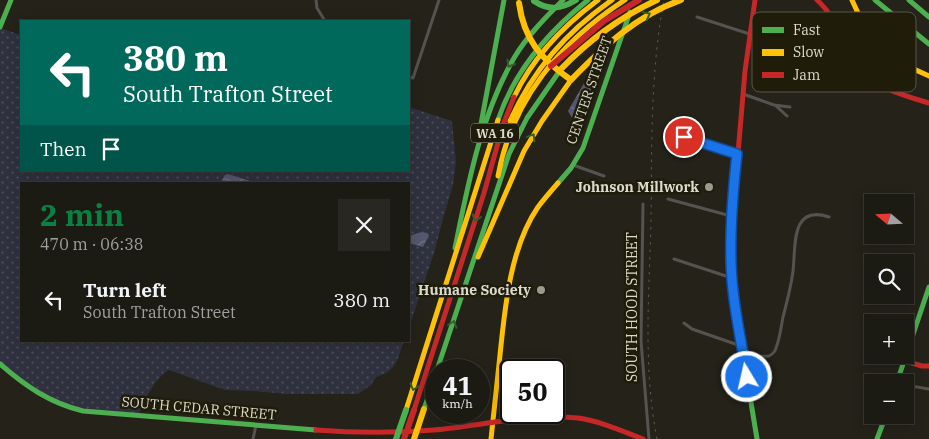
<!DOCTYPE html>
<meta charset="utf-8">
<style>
body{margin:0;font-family:"IBM Plex Serif",serif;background:#282721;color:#f1f3f6;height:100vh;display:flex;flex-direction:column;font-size:19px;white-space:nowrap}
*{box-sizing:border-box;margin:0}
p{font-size:16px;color:#a0a1a0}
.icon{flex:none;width:28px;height:28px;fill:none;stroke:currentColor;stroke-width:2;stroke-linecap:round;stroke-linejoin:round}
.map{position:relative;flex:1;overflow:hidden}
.drawer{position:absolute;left:20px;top:182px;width:390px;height:160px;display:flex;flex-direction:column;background:#1b1a13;border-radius:0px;box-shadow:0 2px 12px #0003,0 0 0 1px #393833}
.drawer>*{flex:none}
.hud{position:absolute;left:20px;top:20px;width:390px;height:152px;border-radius:0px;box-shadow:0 2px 12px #0003,0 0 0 1px #393833;background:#00695c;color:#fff;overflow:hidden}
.needle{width:32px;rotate:289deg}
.buttons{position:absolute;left:864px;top:194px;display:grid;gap:10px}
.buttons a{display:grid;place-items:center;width:50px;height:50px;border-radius:0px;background:#1b1a13;box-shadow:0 2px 12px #0003,0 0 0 1px #393833;font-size:25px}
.speed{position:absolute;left:425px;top:359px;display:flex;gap:10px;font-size:25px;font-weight:700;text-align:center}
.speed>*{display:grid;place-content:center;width:65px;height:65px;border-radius:50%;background:#1b1a13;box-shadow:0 2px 12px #0003,0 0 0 1px #393833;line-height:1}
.speed small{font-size:12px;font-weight:400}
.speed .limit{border:2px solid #111;border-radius:8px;background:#fff;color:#111}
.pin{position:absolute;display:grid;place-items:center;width:42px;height:42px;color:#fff;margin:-21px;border:2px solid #fff;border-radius:50%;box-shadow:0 1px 5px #0007}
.me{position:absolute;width:55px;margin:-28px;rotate:351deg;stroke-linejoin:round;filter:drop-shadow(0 0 4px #0008)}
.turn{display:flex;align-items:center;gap:18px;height:105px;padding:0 20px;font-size:22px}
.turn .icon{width:65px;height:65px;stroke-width:2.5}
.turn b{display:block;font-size:35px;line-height:42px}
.then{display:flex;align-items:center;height:48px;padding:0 20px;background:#0003;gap:10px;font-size:19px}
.round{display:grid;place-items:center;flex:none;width:52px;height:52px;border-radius:0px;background:#282721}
.summary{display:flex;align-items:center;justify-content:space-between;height:85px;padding:0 20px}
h1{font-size:30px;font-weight:800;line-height:38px;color:#0b8043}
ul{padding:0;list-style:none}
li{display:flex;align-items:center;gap:15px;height:65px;padding:0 20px}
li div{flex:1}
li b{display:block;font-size:19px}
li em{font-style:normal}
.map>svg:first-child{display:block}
</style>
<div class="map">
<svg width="929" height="439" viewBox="0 0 929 439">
<defs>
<pattern id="grass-dots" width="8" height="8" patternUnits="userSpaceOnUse" patternTransform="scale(1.25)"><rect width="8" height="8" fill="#30313f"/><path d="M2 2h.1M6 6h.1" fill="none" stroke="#4d4e5a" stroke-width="1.8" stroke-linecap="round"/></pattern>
<pattern id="water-waves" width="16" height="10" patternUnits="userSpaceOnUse" patternTransform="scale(1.25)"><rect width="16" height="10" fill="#55576f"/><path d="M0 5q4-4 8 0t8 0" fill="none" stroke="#6d6f82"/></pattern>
</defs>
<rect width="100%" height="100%" fill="#242219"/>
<path fill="url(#grass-dots)" d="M 0,28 L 21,35 L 21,171 L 409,171 L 409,107 L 452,121 L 456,162 L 453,185 L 442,222 L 435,250 L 409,328 L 409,184 L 21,184 L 21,341 L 404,341 C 397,360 397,371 376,377 L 371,385 L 358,394 L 287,394 L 254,391 L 225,390 L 169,370 C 156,376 143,403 138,416 L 83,411 L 52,403 L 0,364 Z"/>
<path fill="url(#water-waves)" d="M 591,71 L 594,73 L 595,77 L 583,115 L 576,121 L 572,118 L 568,111 Z
M 228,174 L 259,184 L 220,184 L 225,175 Z
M 422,232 L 427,233 L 429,235 L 423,247 L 409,243 L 409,236 Z"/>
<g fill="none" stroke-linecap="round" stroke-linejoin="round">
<path stroke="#54534f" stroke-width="3" d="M 316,0 L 317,8 L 325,21
M 697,17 L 787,46
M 409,77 L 413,78 L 439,0
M 743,94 L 774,105 L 790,107
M 775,105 L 787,116
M 674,133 L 737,154
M 573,165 L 604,176
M 668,199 L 731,216
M 643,204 L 641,341 L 649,439
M 674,259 L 732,278
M 684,323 L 692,329 L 741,346
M 744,357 L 769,356 C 773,354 775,352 776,348 C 780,338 781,327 783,317 C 787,302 791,287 793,271 C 796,247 790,204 829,217
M 905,385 L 929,389
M 253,439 L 256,425"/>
<path stroke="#4caf50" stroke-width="5" d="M 875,0 L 929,44
M 909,0 L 929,17
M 0,27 L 11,0
M 498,120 C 514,72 549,31 588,0
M 481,124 L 504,0
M 558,183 L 571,168 L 583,148 L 630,12
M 731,236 L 732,278 L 736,311 L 757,439
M 455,248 C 468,184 481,115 514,58 C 527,36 545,18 563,0
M 0,364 C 25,386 50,403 83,411 L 316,430
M 437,370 L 509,154 L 527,118 L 561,69
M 897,382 L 929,287
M 424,409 L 436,374
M 877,439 L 886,415"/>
<path stroke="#ffc107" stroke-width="5" d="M 852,0 C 868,39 890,60 929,76
M 514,97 C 533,57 563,26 598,0
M 510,121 C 533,70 566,32 612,0
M 498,176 C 512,100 561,41 625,0
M 478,257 L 524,151 L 542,121 L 571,80
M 406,410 L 498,120
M 491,439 C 494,411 497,383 500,355 C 505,307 510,248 538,207 C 544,199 551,191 558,183"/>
<path stroke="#c62828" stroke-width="5" d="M 817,0 C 835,16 840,36 851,56 C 867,86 899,94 929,103
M 731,236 L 745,71 L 755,0
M 905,361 L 922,366 L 929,366
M 414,410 L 484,193 L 503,125 L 514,97
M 316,430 C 355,433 394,433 434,430 C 480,426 531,413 578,418 C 600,421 622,431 643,439"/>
<path stroke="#5b5954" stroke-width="1" stroke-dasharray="2.5 5" stroke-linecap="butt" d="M 657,439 C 643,368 649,295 651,223 C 652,149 650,73 664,0"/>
<path stroke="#4caf50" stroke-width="6" d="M 534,1 C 549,11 561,9 576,0
M 396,439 L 406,410"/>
<path stroke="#ffc107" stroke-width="6" d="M 519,3 C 524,40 541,59 571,80 C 604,46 636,16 681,0
M 561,69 C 589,40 620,17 657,0
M 414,439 L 424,409"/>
<path stroke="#c62828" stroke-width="6" d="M 551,66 L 604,21 L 639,0
M 404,439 L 414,410"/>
</g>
<defs><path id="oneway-chevron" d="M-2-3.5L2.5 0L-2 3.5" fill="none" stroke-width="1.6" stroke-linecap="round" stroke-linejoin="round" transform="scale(1.25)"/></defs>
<g stroke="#335f2a">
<use href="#oneway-chevron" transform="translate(647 15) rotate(-28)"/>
<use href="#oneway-chevron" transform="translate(510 64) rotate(120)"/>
<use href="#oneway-chevron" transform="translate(532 137) rotate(-59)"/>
<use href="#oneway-chevron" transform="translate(476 218) rotate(108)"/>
<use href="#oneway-chevron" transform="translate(453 324) rotate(-72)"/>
<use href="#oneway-chevron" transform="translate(414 387) rotate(108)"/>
</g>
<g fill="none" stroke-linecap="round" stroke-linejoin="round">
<defs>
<path id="route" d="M 684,137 L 737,154 C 733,190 730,226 731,262 C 732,301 741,339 747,377"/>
</defs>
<use href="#route" stroke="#114b97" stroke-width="12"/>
<use href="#route" stroke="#1a73e8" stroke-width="9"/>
</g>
<g fill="#9b9a8f" stroke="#1f1d0a" stroke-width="2">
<circle cx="709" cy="187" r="5"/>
<circle cx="541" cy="290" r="5"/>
</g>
<g text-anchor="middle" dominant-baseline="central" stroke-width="5" stroke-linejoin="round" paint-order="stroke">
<rect fill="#1f1d0a" stroke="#a3a193" stroke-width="1" x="471" y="123.5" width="48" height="19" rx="4"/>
<g font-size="12" font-weight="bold" fill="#dbdace">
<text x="495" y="133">WA 16</text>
</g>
<g font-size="14" fill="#dbdace" stroke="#1f1d0a">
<text transform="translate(589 90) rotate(-71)">CENTER STREET</text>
<text transform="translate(632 307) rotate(-90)">SOUTH HOOD STREET</text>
<text transform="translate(199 408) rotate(5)">SOUTH CEDAR STREET</text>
</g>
<g font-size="14" font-weight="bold" fill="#dbdace" stroke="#1f1d0a" text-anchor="end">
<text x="699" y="187">Johnson Millwork</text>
<text x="531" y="290">Humane Society</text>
</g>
</g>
<rect x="752" y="12" width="164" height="80" rx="8" fill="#1f1d0a" stroke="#575645" stroke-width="1"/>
<rect x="762" y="27" width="22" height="6" fill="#4caf50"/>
<rect x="762" y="49" width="22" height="7" fill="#ffc107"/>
<rect x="762" y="72" width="22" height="6" fill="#c62828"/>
<g font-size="14" fill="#dbdace">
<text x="793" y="35">Fast</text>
<text x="793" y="57">Slow</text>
<text x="793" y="80">Jam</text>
</g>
</svg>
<div class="buttons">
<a><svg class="needle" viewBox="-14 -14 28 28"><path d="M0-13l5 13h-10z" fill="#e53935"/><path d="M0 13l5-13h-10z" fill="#a0a1a0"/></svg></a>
<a><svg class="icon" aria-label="search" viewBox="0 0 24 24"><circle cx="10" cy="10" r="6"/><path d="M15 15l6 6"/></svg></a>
<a>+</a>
<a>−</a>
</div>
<div class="speed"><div>41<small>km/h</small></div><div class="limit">50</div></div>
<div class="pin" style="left:684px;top:137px;background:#d93025"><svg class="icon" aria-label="arrive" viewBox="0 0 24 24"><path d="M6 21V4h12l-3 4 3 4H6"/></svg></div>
<svg class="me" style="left:747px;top:377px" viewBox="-20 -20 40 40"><circle r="17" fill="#1a73e8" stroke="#fff" stroke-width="3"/><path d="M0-11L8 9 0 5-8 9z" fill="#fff"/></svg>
<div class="hud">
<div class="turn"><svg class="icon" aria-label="left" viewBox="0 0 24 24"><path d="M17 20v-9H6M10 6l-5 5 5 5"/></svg><div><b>380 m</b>South Trafton Street</div></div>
<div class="then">Then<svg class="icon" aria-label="arrive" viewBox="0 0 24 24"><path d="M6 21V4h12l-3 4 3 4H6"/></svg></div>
</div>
<section class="drawer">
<div class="summary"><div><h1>2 min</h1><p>470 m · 06:38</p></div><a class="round"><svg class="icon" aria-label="close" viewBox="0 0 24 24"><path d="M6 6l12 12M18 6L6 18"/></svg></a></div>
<ul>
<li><svg class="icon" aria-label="left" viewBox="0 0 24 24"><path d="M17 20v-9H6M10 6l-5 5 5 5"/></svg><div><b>Turn left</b><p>South Trafton Street</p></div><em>380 m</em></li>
</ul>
</section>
</div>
